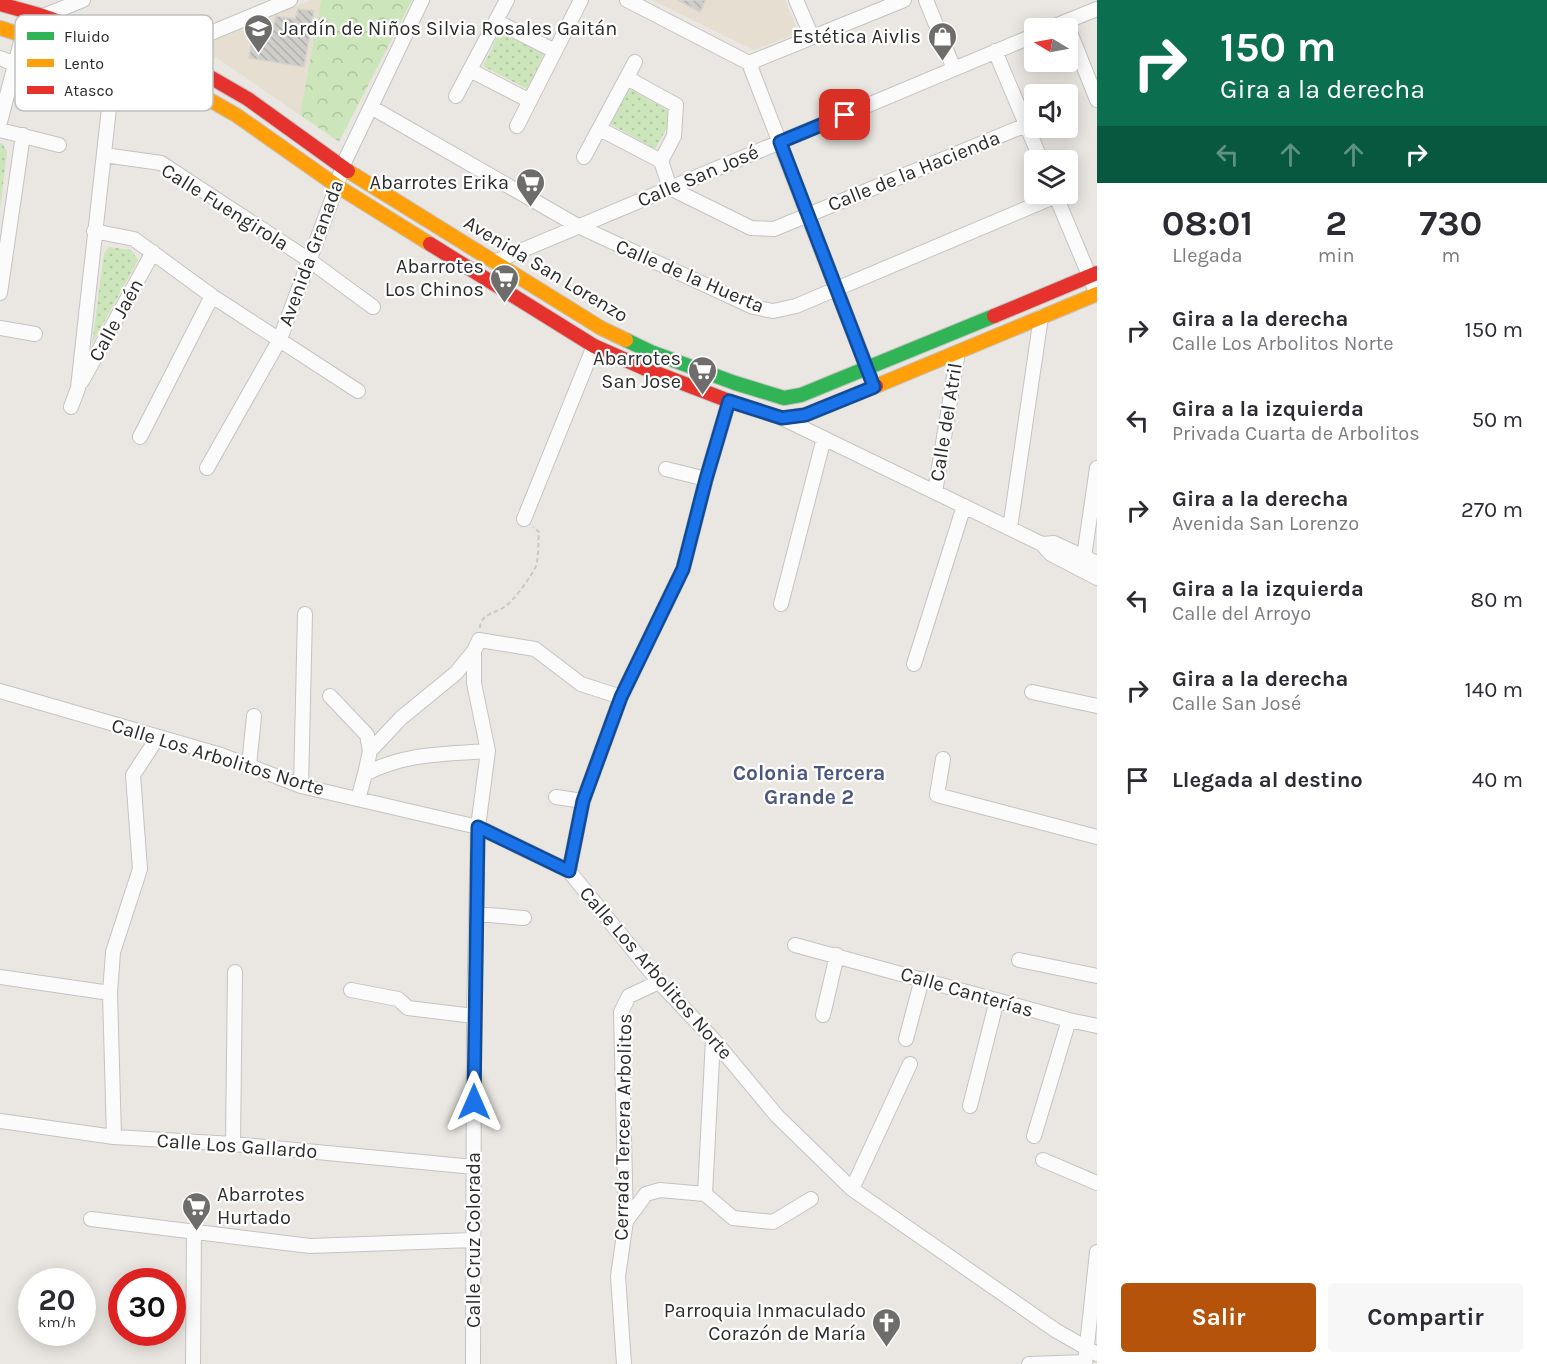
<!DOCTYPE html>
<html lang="es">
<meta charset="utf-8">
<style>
body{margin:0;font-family:Karla,sans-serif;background:#f7f7f7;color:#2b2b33;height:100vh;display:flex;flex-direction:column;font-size:22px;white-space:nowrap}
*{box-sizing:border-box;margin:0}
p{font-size:20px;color:#7c7c81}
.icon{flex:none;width:33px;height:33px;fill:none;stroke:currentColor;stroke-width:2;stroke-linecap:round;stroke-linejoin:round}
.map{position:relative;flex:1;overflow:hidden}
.details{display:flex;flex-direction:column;background:#fff;width:450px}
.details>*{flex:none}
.guide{background:#0b6e4f;color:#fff;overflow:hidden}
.needle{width:39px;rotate:280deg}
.fabs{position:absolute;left:1024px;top:18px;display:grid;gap:12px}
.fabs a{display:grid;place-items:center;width:54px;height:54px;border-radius:6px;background:#fff;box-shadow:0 3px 15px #0003;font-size:30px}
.speed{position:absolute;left:18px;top:1268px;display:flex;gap:12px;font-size:30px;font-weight:700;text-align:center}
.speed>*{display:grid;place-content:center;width:78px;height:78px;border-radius:50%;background:#fff;box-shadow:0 3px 15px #0003;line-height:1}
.speed small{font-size:15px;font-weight:400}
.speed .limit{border:9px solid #d22;background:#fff;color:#111}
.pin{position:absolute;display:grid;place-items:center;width:51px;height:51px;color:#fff;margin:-26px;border-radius:12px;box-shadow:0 3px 9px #0006}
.me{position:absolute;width:66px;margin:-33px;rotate:0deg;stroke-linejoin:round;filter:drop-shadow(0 0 4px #0008)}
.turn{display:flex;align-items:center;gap:21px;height:126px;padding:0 24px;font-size:27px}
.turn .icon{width:78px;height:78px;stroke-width:2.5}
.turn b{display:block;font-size:42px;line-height:51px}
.lanes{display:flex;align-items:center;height:57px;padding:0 24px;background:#0003;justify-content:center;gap:30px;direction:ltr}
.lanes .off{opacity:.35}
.eta{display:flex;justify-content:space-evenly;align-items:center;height:102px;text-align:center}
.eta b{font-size:36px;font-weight:700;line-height:42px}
.action{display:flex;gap:12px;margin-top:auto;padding:12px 24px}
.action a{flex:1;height:69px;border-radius:6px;background:#b45309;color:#fff;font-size:24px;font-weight:700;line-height:69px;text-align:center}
.action a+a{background:#f7f7f7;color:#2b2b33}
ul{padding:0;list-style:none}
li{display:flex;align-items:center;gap:18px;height:90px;padding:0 24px}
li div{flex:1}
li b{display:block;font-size:22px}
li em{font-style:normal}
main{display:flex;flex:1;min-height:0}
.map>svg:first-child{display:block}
</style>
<main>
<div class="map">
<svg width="1097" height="1364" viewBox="0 0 1097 1364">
<defs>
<pattern id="grass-dots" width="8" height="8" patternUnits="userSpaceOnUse" patternTransform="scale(1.5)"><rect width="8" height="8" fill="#cde5bb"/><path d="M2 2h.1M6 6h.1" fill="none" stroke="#b0c5a1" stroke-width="1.8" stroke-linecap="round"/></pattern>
<pattern id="park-crowns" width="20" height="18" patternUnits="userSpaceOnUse" patternTransform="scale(1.5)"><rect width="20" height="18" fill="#cde5bb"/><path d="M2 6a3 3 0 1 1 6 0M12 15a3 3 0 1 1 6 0" fill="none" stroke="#b0c5a1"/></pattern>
<pattern id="building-back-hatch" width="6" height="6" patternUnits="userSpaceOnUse" patternTransform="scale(1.5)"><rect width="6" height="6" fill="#cfcdc9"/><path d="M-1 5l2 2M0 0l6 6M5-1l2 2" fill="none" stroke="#b2b0ad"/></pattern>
</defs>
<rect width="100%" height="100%" fill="#eae7e2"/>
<path fill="#e5ded1" d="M 311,0 L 321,0 L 300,115 L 220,60 L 195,47 Z
M 652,0 L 785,0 L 799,33 L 753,50 Z"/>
<path fill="url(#grass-dots)" d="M 500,32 L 544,54 L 527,89 L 483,66 Z
M 629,88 L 669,111 L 668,126 L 655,149 L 610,124 Z
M 0,143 L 3,144 L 7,152 L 0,210 Z
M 109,247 L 131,250 L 138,260 L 92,344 L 104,253 Z"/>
<path fill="url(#park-crowns)" d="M 321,0 L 412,0 L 339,142 L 300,115 Z"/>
<path fill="url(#building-back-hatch)" stroke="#d5d3ce" stroke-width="1.5" d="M 678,0 L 706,0 L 700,12 Z
M 298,9 L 314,11 L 304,67 L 249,58 L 253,32 L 272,35 L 276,16 L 295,19 Z"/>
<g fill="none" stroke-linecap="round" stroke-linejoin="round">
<defs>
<path id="street" d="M 627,0 L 749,63 L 870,376
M 796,0 L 812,37
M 926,0 L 954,69
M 43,16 L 83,0
M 496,21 L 555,51
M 1066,22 L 1097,100
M 1050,28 L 1097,9
M 995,51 L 1041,160
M 158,55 L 290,0
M 0,58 L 7,61 L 16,61
M 749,63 L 904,0
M 470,70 L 530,101
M 627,78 L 676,105 L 674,136 L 661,161 L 670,188 L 751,228 L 774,229 L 1026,125
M 456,96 L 507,0
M 371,107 L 578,226 L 753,307 L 773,311 L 796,306 L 1056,196
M 0,122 L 23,34
M 517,126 L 581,0
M 600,129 L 661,161
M 0,130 L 59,145
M 104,155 L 161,163 L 309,260 L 373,307
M 584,157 L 635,62
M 1055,194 L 1097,294
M 94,231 L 134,239 L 212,296 L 358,391
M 494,262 L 1035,35
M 0,293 L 23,135
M 0,328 L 35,334
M 82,381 L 153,252
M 71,407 L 78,388 L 114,63
M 782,418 L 1042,544 L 1051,554 L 1097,578
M 140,437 L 212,296
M 207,468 L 280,339 L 337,186 L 342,167 L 422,0
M 666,469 L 706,479
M 935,492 L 958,352
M 524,519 L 594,346
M 1010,528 L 1041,317
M 1042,544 L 1054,543 L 1097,563
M 1084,557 L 1097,468
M 781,604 L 824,438
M 914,664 L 964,506
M 0,691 L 221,755 L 301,786 L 478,827 L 569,871 L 659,982 L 713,1039 L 777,1116 L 852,1189 L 1055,1330 L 1097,1354
M 1032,692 L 1097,706
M 330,696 L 367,735 L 370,751
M 943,759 L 937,795 L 1097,837
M 249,766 L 254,716
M 365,774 L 370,751 L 401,718 L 456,673 L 474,651
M 301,786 L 305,614
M 556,797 L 583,801
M 358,799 L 365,774 C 405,753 445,754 488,751
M 569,871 L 583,801 L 621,697 L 683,569 L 706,479 L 729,401
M 476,914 L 524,918
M 795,945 L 1069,1020 L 1097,1026
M 1019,960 L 1097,976
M 0,977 L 110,993
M 351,990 L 398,999 L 408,1008 L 474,1016
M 823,1015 L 837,955
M 906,1039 L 922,979
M 970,1106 L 997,1000
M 0,1121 L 114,1137 L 233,1144 L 474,1167
M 1034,1136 L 1069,1020
M 114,1137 L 110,993 L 113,952 L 140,869 L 133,775 L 158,737
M 233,1144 L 235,972
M 1043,1160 L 1097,1183
M 852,1189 L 910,1064
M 705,1194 L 713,1039
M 91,1219 L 310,1246 L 473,1240
M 626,1221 L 646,1194 L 660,1190 L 705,1194 L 733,1218 L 773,1222 L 811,1199
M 193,1364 L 194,1232
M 473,1364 L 474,1016 L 478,827 L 488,751 L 474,683 L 474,651 L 479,640 L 535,649 L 581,684 L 621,697
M 624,1364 L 618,1276 L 626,1221 L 621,1012 L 629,996 L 659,982
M 1029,1364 L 1085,1362
M 1085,1364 L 1097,1252"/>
<path id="fast" d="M 626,340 L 651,352 L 735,383 L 784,398 L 801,395 L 994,316"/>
<path id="slow" d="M 0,28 L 187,87 L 236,115 L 337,186 L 430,244
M 348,171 L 601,328 L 626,340
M 876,386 L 1097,294"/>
<path id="jam" d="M 0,4 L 43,16 L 196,69 L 248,99 L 348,171
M 430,244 L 594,346 L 646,369 L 729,401 L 782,418 L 805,415 L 876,386
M 994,316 L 1097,273"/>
</defs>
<use href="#street" stroke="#c4c3c3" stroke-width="16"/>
<use href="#fast" stroke="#c4c3c3" stroke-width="16"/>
<use href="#slow" stroke="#c4c3c3" stroke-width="16"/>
<use href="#jam" stroke="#c4c3c3" stroke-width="16"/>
<path stroke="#c8c8c7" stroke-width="2" stroke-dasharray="4.5 3" stroke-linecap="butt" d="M 480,628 C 480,613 498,613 507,605 C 515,599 532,575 536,566 C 539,556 538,542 539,532 L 533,527"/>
<use href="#street" stroke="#fcfbfb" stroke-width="14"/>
<use href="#fast" stroke="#30b455" stroke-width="14"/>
<use href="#slow" stroke="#ff9f0a" stroke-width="14"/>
<use href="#jam" stroke="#e5322d" stroke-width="14"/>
</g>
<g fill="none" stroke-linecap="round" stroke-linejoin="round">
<defs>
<path id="route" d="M 474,1102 L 478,827 L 569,871 L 583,801 L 621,697 L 683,569 L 706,479 L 729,401 L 782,418 L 805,415 L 874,387 L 780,142 L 845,115"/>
</defs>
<use href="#route" stroke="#114b97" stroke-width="15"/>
<use href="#route" stroke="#1a73e8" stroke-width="10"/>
</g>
<defs>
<symbol id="school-pin" viewBox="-11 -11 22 30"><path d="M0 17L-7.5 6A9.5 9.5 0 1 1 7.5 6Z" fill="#6e6d6c" stroke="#fff"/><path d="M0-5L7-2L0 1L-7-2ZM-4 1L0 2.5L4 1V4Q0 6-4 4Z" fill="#fff"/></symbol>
<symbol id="shop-pin" viewBox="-11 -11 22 30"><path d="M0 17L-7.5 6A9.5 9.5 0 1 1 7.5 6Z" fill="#6e6d6c" stroke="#fff"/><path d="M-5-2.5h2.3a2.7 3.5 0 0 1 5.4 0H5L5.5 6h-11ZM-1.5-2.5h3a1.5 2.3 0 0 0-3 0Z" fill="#fff"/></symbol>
<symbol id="supermarket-pin" viewBox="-11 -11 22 30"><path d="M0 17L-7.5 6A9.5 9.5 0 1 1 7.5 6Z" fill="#6e6d6c" stroke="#fff"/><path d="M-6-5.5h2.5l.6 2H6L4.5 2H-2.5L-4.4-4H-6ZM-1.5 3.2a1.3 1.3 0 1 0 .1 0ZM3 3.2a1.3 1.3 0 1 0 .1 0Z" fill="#fff"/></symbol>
<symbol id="church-pin" viewBox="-11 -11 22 30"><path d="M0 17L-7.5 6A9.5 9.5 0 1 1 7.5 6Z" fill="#6e6d6c" stroke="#fff"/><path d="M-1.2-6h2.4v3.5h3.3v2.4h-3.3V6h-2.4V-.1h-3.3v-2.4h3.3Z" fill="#fff"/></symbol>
</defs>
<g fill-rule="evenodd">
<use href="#school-pin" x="242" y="12" width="33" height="45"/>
<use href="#shop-pin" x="926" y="20" width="33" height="45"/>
<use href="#supermarket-pin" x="514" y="166" width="33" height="45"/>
<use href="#supermarket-pin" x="488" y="262" width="33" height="45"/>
<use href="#supermarket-pin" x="686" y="354" width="33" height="45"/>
<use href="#supermarket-pin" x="180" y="1190" width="33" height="45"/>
<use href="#church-pin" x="870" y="1306" width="33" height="45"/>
</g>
<g text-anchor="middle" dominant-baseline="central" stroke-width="4.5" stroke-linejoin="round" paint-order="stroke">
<g font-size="20" fill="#2c2c2c" stroke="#fff" text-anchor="end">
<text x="280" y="28" text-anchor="start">Jardín de Niños Silvia Rosales Gaitán</text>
<text x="921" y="36">Estética Aivlis</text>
<text x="509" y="182">Abarrotes Erika</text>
<text x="484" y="266">Abarrotes<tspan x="484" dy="23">Los Chinos</tspan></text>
<text x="681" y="358">Abarrotes<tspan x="681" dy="23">San Jose</tspan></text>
<text x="217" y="1194" text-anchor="start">Abarrotes<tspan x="217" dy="23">Hurtado</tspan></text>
<text x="866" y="1310">Parroquia Inmaculado<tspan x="866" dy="23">Corazón de María</tspan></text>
</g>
<g font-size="20" fill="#2c2c2c" stroke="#fff">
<text transform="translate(914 171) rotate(-22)">Calle de la Hacienda</text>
<text transform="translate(698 176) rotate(-23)">Calle San José</text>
<text transform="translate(225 207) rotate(32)">Calle Fuengirola</text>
<text transform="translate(311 253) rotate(-70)">Avenida Granada</text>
<text transform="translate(546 269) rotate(31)">Avenida San Lorenzo</text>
<text transform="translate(690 276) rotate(23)">Calle de la Huerta</text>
<text transform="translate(116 320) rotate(-61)">Calle Jaén</text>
<text transform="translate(946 422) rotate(-81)">Calle del Atril</text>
<text transform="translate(218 757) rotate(17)">Calle Los Arbolitos Norte</text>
<text transform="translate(656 973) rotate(49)">Calle Los Arbolitos Norte</text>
<text transform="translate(967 992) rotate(16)">Calle Canterías</text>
<text transform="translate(623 1127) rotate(-89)">Cerrada Tercera Arbolitos</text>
<text transform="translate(237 1146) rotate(4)">Calle Los Gallardo</text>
<text transform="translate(473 1240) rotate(-90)">Calle Cruz Colorada</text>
</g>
<g font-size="21" font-weight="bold" fill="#4c567e" stroke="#fff">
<text x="809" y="773">Colonia Tercera<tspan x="809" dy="24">Grande 2</tspan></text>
</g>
</g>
<rect x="15" y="15" width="198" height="96" rx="9" fill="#fff" stroke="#c0c0c0" stroke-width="1.5"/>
<rect x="27" y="32" width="27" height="8" fill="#30b455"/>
<rect x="27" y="59" width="27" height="8" fill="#ff9f0a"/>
<rect x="27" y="86" width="27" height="8" fill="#e5322d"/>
<g font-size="16" fill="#2c2c2c">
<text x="64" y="42">Fluido</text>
<text x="64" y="69">Lento</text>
<text x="64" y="96">Atasco</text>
</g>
</svg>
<div class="fabs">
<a><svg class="needle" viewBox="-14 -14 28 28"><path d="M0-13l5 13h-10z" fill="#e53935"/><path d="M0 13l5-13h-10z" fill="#7c7c81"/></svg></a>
<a><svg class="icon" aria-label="sound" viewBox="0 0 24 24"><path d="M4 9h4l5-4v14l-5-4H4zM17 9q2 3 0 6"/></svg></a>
<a><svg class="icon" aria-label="layers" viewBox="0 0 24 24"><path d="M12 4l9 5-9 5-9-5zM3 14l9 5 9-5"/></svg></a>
</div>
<div class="speed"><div>20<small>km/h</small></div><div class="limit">30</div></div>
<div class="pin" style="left:845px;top:115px;background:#d93025"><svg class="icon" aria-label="arrive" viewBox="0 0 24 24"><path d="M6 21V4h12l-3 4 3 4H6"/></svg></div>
<svg class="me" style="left:474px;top:1102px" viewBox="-20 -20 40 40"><path d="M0-17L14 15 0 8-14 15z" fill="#1a73e8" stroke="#fff" stroke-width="4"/></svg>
</div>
<section class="details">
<div class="guide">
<div class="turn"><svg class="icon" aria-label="right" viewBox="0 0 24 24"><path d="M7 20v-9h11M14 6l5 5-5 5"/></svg><div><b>150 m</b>Gira a la derecha</div></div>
<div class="lanes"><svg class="icon off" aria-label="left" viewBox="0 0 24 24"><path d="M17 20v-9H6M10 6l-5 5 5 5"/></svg><svg class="icon off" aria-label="ahead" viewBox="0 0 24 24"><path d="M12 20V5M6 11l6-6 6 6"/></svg><svg class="icon off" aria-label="ahead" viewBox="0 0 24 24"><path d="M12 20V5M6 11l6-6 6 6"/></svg><svg class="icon" aria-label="right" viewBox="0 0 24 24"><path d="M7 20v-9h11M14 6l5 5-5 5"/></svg></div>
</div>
<div class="eta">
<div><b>08:01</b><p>Llegada</p></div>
<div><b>2</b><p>min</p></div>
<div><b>730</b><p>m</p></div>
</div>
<ul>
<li><svg class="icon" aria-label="right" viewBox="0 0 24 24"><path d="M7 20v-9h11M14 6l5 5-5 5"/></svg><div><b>Gira a la derecha</b><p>Calle Los Arbolitos Norte</p></div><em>150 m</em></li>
<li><svg class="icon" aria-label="left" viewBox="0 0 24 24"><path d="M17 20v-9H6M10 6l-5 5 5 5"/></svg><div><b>Gira a la izquierda</b><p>Privada Cuarta de Arbolitos</p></div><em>50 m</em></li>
<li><svg class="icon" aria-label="right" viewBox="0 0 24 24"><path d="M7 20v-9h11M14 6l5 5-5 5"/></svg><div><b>Gira a la derecha</b><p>Avenida San Lorenzo</p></div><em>270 m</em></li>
<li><svg class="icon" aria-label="left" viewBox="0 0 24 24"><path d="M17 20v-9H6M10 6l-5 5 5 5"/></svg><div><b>Gira a la izquierda</b><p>Calle del Arroyo</p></div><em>80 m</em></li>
<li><svg class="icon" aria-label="right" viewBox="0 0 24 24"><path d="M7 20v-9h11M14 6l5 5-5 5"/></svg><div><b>Gira a la derecha</b><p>Calle San José</p></div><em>140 m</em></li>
<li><svg class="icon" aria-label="arrive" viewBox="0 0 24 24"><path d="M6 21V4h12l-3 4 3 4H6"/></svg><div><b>Llegada al destino</b></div><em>40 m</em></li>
</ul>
<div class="action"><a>Salir</a><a>Compartir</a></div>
</section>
</main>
